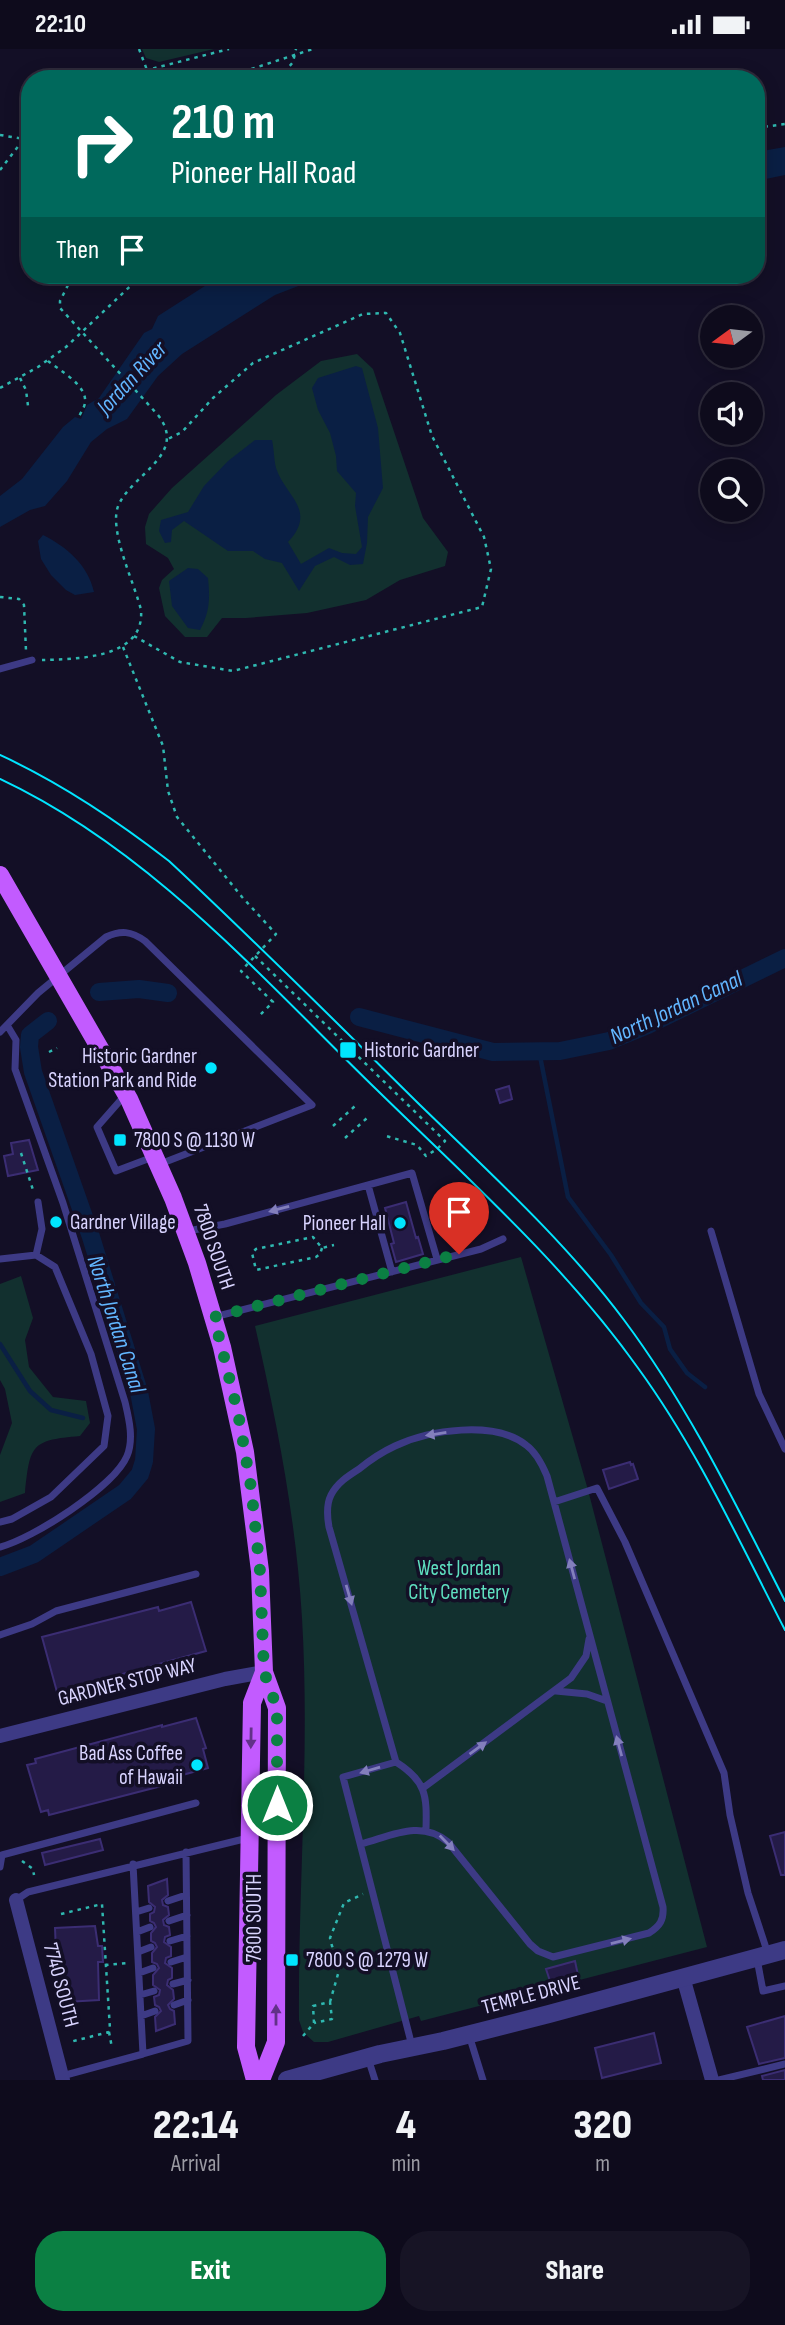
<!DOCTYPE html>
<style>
body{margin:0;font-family:"Sofia Sans Condensed",sans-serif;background:#171425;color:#f1f3f6;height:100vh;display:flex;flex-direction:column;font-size:26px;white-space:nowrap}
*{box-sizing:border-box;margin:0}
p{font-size:23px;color:#9b9ba3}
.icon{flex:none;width:38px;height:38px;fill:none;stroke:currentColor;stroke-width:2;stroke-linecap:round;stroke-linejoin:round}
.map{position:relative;height:2031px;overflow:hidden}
.drawer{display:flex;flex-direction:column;background:#0e0b1c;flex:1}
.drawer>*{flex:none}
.hud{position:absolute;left:21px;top:21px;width:744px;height:214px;border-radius:28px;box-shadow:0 4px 18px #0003,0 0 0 2px #2e2b3b;background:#00695c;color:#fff;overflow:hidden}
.needle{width:46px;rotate:255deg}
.controls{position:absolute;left:700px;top:256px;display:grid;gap:14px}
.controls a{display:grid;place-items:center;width:63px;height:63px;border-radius:50%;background:#0e0b1c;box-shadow:0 4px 18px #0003,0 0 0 2px #2e2b3b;font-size:35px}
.pin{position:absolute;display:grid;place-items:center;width:60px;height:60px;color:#fff;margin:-72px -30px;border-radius:50% 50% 50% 0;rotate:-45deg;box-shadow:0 0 7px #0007}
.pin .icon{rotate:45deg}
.me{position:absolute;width:77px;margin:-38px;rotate:0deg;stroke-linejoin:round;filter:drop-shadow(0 0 5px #0008)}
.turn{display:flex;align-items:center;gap:24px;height:147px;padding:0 35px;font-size:32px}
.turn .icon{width:91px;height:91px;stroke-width:2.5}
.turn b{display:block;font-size:49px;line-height:60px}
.then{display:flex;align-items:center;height:66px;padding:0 35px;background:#0003;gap:14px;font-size:26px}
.eta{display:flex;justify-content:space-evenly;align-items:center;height:119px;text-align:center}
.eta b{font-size:42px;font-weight:800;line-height:49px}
.primary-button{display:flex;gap:14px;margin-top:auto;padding:14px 35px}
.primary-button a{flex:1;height:80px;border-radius:28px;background:#0b8043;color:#fff;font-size:28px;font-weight:800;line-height:80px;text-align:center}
.primary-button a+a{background:#171425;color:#f1f3f6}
.status{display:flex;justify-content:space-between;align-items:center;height:49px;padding:0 35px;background:#0e0b1c;direction:ltr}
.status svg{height:19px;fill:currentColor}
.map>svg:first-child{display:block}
</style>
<div class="status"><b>22:10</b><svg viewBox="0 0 49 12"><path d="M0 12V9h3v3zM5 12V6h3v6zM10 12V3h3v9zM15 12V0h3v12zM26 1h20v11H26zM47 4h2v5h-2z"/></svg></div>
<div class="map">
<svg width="785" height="2031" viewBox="0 0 785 2031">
<rect width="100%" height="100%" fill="#130f26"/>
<path fill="#12302f" d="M 142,0 L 214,0 L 159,13 L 146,9 Z
M 357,305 L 373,320 L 423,469 L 448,503 L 445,517 L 400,531 L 366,551 L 307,564 L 246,569 L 222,569 L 207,588 L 185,588 L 165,567 L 159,539 L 162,531 L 174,520 L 168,509 L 146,495 L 145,478 L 149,465 L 172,439 L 276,346 L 321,312 Z
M 521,1208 L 588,1441 L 707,1898 L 421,1972 L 419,1967 L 328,1993 L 314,1993 L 303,1983 L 299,1971 C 298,1837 310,1703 302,1569 C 296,1470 277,1374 255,1277 Z
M 21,1227 L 33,1269 L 25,1291 L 29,1318 L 53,1348 L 86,1352 L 90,1374 L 80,1387 C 31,1391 30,1396 25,1444 L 0,1453 L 0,1406 L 12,1374 L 5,1340 L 0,1331 L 0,1235 Z"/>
<path fill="#0a1f44" d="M 785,98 L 785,126 L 756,132 L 756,103 Z
M 222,226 L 327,226 L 275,246 L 182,305 L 158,327 L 127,370 L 107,380 L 91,393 L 67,432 L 45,457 L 30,461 L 0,478 L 0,447 L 22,430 L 63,378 L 75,368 L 81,370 L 87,356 L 99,349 L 144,284 L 152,280 L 158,267 Z
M 356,317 L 362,319 L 378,379 L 383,439 L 368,468 L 367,494 L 363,515 L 350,516 L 334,508 L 315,517 L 299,542 L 282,514 L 265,510 L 253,502 L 228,502 L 184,472 L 172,481 L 171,493 L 165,494 L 159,482 L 161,471 L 188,463 L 204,437 L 228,412 L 255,391 L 272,391 C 274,400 274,411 276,419 C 285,447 318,461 288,493 L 301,515 L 329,499 L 342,504 L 356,505 L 362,498 L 355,457 L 356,444 L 337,422 L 336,407 L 330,384 L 318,361 L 312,339 L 318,329 Z
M 43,486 C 67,498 88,516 94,543 L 75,546 L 66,541 L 51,526 L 41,510 L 38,492 Z
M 188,519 L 198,520 L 208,529 C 210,549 210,563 200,581 L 188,579 L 172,557 L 169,532 Z"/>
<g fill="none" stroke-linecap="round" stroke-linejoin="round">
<path stroke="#0a1f44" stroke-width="4.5" d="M 539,1002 L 568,1148 L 611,1206 L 641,1254 L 664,1278 L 670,1300 L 687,1324 L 705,1338
M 0,1295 L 30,1342 L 51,1361 L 83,1369"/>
<path stroke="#0a1f44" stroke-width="18" d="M 99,943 L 139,940 L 168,944
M 359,968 L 493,1003 L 560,1002 L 609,992 L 648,976 L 785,909
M 0,1518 L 34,1505 L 125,1443 L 140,1425 L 144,1412 L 146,1380 L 139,1343 L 91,1188 L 33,1023 L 29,998 L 30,986 L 48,972"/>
</g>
<path fill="#241b47" stroke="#3b2d73" stroke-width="2" d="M 509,1037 L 512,1050 L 500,1054 L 496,1041 Z
M 29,1091 L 38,1121 L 8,1127 L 4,1107 L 13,1105 L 11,1094 Z
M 406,1153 L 416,1189 L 418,1188 L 423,1205 L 396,1213 L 391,1195 L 394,1194 L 385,1159 Z
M 630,1413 L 631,1416 L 633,1415 L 638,1430 L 609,1440 L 603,1421 Z
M 191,1553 L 206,1602 L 57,1643 L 42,1588 L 158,1558 L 159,1562 Z
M 196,1669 L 206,1699 L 203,1700 L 208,1719 L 175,1728 L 177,1733 L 49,1766 L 48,1761 L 41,1763 L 27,1716 L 36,1714 L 35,1710 L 162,1676 L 162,1678 Z
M 785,1783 L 785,1826 L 781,1826 L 770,1787 Z
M 100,1790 L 103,1801 L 45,1816 L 42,1804 Z
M 167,1830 L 168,1846 L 162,1851 L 163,1856 L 168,1858 L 169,1866 L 163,1871 L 164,1876 L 169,1878 L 170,1886 L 165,1888 L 164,1893 L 171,1898 L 171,1907 L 166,1909 L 165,1914 L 172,1919 L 172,1929 L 168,1931 L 167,1936 L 173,1941 L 174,1950 L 168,1956 L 170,1960 L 174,1962 L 175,1975 L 156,1982 L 155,1968 L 161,1962 L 159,1958 L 155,1956 L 154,1948 L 159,1946 L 160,1941 L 153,1936 L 153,1926 L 159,1919 L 157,1915 L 152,1913 L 152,1904 L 157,1898 L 155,1894 L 151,1892 L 151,1884 L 156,1878 L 154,1874 L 150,1872 L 150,1865 L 154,1863 L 155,1858 L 149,1853 L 148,1837 Z
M 95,1877 L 98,1897 L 102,1897 L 103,1913 L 98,1913 L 99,1951 L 66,1953 L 64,1927 L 57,1927 L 55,1879 Z
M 575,1912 L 579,1931 L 552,1938 L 546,1920 Z
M 785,1967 L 785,2009 L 759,2015 L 747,1978 Z
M 654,1984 L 661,2014 L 602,2029 L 595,1999 Z
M 785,2021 L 785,2031 L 763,2031 L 762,2027 Z"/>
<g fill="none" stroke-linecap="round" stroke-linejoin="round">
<path stroke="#2fb8b0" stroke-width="2.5" stroke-dasharray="3.5 5" stroke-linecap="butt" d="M 139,0 L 147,21
M 112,30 L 229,0
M 228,30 L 245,22 L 313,0
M 279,30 L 293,13 L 296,0
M 756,79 L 785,75
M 0,86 L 24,90
M 0,121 L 30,82
M 48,312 C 59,321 87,336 85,353 C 85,358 80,365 78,369
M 20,329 L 26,341 L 28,357
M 0,339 L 38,318 L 66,298 L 142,226
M 0,548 L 19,550 L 24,556 L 26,602
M 134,587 L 180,613 L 233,622 L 482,558 L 491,520 L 484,488 L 432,387 L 400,284 L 386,264 L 363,265 L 253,314 L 213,349 L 182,383 L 168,390
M 123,598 L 163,697 L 168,742 L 177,768 L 242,848 L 276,885 L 241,922 L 273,953 L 260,966
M 42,611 C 76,610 145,610 141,561 C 135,535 107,479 119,455 C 134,424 188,405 158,366 L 60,259 L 60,252 L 73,226
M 255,907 L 445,1092 L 437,1100 L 426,1107 L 417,1096 L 386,1087
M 49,1003 L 57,999
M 333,1077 L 355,1057
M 345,1089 L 367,1069
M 21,1104 L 34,1144
M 322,1199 L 320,1205 L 316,1208 L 256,1221 L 252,1204 L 256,1200 L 313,1188 L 322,1199 L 334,1196
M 22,1812 L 33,1820 L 34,1826
M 61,1865 L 102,1855 L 110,1980 L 109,1983 L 70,1993
M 105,1916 L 128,1914
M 330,1953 L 342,1911 L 332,1897 L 330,1889 L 344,1854 L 363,1845
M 109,1983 L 112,1999
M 303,1987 L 314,1974 L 313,1957 L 330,1953 L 332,1970 L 314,1974"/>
<path stroke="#3d3a85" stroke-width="7" d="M 0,620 L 32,611
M 0,983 L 38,944 L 106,888 C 121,881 131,882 145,892 L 312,1056 L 160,1115
M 126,1045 L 97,1078 L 116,1122 L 153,1108
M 368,1136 L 392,1223
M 188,1182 L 225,1175 L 412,1124 L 437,1210
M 711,1182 L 759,1345 L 785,1400
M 36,1206 L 42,1180 L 38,1153
M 0,1210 L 36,1206 L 55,1218 L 91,1305 L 108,1367 L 104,1397 L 51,1448 L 12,1470 L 0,1473
M 214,1268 L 481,1200 L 503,1190
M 554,1453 L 597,1439 L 625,1493 L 724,1724 L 730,1766 L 748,1844 L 768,1905
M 0,1498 C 32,1490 114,1438 127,1407 C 134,1390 129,1370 125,1353 L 63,1154 L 15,1020 L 16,991 L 7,976
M 0,1586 L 32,1575 L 56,1562 L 196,1525
M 556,1642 L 587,1645 L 607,1652
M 396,1713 L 343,1728 L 412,1997
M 423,1739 L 571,1629 L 586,1607 L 589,1590
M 361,1795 C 391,1787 421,1770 448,1793 L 530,1895 L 538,1902 L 553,1908 L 649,1884 C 660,1877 664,1871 663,1858 L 547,1427 C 542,1415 536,1403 526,1396 C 494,1371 429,1381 395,1397 C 382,1403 370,1411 359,1420 C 348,1427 337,1434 331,1446 C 326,1456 327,1467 329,1478 L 396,1713 C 426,1732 427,1746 426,1780
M 0,1818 L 2,1806 L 196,1754
M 16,1851 L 28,1843 L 248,1789
M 168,1852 L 186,1846
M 136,1863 L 149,1859
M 169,1872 L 187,1866
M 137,1883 L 150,1878
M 170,1892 L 187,1887
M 138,1903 L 151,1898
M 757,1910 L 763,1942 L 785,1937
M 171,1913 L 187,1908
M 139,1924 L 153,1919
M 173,1935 L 188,1931
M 140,1946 L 154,1942
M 174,1956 L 188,1951
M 141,1967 L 155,1962
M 469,1986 L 483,2031
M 143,2005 L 188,1992 L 186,1803
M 368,2009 L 375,2031
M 62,2027 L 143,2005 L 133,1815
M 719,2031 L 785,2015"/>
<path stroke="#3d3a85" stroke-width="14" d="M 0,1687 L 225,1630 L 264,1623
M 16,1851 L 63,2031
M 683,1928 L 712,2031"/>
<path stroke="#3d3a85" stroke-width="18" d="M 287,2031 L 380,2005 L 443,1992 L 549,1965 L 785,1901"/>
<path stroke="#c25bff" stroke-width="18" d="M 0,826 L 129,1050 L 173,1149 L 197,1214 L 222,1298 L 245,1403 L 260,1522 L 264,1623 L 277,1659 L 276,1993 L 261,2031
M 255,2031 L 246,1998 L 252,1654 L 264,1623"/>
<path stroke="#00e5ff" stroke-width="2" d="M 0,706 C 61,734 116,771 169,812 C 254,891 337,974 420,1056 C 491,1125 565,1192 624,1271 C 689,1358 736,1456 785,1552
M 0,730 C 149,800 260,927 376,1040 C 467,1129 564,1215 638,1319 C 697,1400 739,1492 785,1581"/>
</g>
<defs><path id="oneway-solid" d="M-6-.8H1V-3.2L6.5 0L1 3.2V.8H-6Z" transform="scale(1.75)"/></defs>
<g fill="#837fbc">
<use href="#oneway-solid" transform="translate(279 1160) rotate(165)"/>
<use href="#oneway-solid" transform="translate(436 1385) rotate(171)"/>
<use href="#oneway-solid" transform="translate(572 1520) rotate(-105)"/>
<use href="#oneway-solid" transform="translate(349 1546) rotate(74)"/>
<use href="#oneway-solid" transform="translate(619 1697) rotate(-105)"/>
<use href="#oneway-solid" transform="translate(478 1699) rotate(-36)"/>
<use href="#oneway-solid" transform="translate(370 1721) rotate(164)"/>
<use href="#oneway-solid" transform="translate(447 1794) rotate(46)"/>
<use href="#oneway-solid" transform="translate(621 1892) rotate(-14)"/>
</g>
<g fill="#623188">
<use href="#oneway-solid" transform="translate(251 1689) rotate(91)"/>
<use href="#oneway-solid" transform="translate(276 1966) rotate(-90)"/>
</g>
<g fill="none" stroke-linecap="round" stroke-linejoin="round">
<path stroke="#0b8043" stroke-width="12" stroke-dasharray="0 21.6" d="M 277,1756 L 277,1659 L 264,1623 L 260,1522 L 251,1438 L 238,1364 L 214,1268 L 459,1205"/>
</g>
<g fill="#00e5ff" stroke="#130f26" stroke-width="2.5">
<rect x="339" y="992" width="18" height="18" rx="3.5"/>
<circle cx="211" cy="1019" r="7"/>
<rect x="113" y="1084" width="14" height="14" rx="3.5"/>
<circle cx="56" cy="1173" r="7"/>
<circle cx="400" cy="1174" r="7"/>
<circle cx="197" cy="1716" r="7"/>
<rect x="285" y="1904" width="14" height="14" rx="3.5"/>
</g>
<g text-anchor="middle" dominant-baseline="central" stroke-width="7" stroke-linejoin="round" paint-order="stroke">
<g font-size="21" fill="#d9d4ff" stroke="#130f26" text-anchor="start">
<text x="364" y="1001">Historic Gardner</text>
<text x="197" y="1007" text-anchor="end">Historic Gardner<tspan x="197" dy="24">Station Park and Ride</tspan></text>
<text x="134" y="1091">7800 S @ 1130 W</text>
<text x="70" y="1173">Gardner Village</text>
<text x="386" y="1174" text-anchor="end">Pioneer Hall</text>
<text x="183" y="1704" text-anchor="end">Bad Ass Coffee<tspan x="183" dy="24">of Hawaii</tspan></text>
<text x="306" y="1911">7800 S @ 1279 W</text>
</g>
<g font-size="21" fill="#d9d4ff" stroke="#130f26">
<text transform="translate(214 1198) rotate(71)">7800 SOUTH</text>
<text transform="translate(127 1633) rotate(-14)">GARDNER STOP WAY</text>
<text transform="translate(254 1869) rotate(-90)">7800 SOUTH</text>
<text transform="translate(61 1936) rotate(75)">7740 SOUTH</text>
<text transform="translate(531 1946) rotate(-15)">TEMPLE DRIVE</text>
</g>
<g font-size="21" fill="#5fe0c0" stroke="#130f26">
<text x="459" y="1519">West Jordan<tspan x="459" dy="24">City Cemetery</tspan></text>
</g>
<g font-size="23" font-style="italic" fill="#62b6ff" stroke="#130f26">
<text transform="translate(132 329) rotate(-47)">Jordan River</text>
<text transform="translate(676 959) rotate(-25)">North Jordan Canal</text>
<text transform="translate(116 1275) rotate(72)">North Jordan Canal</text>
</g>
</g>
</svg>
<div class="controls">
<a><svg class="needle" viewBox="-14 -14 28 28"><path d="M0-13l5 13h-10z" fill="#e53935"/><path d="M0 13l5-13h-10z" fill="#9b9ba3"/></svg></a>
<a><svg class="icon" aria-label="sound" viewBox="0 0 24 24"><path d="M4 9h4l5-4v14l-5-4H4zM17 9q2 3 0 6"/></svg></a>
<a><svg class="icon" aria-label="search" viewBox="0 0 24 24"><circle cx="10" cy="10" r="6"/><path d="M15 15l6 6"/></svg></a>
</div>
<div class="pin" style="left:459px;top:1205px;background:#d93025"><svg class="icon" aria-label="arrive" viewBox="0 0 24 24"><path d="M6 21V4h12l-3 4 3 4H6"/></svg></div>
<svg class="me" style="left:277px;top:1756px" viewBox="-20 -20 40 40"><circle r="17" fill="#0b8043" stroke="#fff" stroke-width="3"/><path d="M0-11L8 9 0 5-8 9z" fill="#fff"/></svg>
<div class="hud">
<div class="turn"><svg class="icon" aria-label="right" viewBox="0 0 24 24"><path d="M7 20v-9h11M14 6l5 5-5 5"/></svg><div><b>210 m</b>Pioneer Hall Road</div></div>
<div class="then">Then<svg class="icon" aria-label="arrive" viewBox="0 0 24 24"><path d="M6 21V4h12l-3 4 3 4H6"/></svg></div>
</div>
</div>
<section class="drawer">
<div class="eta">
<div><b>22:14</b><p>Arrival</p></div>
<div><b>4</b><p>min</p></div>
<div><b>320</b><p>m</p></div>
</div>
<div class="primary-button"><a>Exit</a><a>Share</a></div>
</section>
